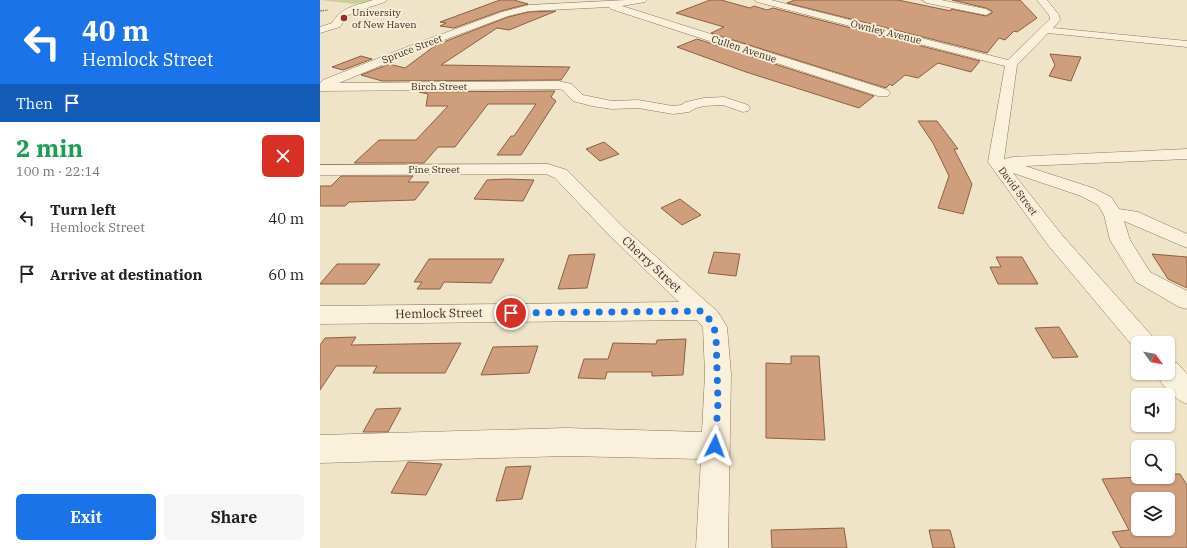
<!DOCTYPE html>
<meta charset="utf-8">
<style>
body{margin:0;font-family:"IBM Plex Serif",serif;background:#f6f6f6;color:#202124;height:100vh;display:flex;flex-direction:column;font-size:15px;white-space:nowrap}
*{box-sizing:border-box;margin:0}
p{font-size:13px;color:#757577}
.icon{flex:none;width:22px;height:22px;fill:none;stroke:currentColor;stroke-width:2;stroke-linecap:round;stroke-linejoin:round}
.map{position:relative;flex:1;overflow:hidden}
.sheet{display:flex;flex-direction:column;background:#fff;width:320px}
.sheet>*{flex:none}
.banner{background:#1a73e8;color:#fff;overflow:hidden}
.needle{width:26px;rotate:123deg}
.buttons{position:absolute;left:811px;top:336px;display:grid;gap:8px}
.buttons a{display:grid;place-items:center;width:44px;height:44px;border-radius:6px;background:#fff;box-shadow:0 1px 3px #0004;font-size:20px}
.pin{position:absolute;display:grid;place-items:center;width:34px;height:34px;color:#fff;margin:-17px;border:2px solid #fff;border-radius:50%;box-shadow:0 1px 4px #0007}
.me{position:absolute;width:44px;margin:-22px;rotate:3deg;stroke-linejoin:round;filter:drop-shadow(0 0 3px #0008)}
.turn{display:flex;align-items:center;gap:14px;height:84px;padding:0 16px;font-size:18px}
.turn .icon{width:52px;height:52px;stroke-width:2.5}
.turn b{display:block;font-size:28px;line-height:34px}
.then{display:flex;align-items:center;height:38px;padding:0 16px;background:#0003;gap:8px;font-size:15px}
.round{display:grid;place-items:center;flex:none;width:42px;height:42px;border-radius:6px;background:#f6f6f6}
.headline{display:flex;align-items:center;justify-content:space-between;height:68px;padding:0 16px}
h1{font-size:24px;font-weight:800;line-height:30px;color:#1e9e55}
.cta{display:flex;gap:8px;margin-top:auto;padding:8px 16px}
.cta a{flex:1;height:46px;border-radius:6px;background:#1a73e8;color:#fff;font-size:16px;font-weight:800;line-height:46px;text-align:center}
.cta a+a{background:#f6f6f6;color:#202124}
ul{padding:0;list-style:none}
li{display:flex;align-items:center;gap:12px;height:56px;padding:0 16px}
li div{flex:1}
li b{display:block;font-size:15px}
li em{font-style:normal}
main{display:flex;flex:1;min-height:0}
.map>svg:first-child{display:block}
</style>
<main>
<section class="sheet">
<div class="banner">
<div class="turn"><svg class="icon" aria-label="left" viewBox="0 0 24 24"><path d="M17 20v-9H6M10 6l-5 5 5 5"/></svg><div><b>40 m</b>Hemlock Street</div></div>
<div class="then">Then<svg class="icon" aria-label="arrive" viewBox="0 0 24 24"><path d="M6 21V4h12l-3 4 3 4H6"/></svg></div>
</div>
<div class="headline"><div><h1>2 min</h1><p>100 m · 22:14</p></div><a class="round" style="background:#d93025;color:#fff"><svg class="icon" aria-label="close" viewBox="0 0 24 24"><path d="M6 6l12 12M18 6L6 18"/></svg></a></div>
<ul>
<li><svg class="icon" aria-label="left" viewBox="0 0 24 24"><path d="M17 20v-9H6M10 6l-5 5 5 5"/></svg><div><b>Turn left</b><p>Hemlock Street</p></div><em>40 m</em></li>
<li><svg class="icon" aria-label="arrive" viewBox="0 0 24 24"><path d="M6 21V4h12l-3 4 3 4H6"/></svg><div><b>Arrive at destination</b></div><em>60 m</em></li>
</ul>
<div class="cta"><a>Exit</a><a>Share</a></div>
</section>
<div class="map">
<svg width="867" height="548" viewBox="0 0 867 548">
<rect width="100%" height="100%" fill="#f0e4c8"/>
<path fill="#c9cf9b" d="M 0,0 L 54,0 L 35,4 Z"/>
<path fill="#cf9f7d" stroke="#8d5f41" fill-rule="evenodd" d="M 180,0 L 194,0 L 208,4 L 181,11 L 134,28 L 120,26 L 126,23 L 120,22 Z
M 390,0 L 401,0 L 430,8 L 434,6 L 447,10 L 453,8 L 660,61 L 651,72 L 618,63 L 598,78 L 585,75 L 572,86 L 570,84 L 566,88 L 391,33 L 404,27 L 356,13 Z
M 475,0 L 578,0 L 631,11 L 631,9 L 666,16 L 672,13 L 672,11 L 666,8 L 632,0 L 700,0 L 717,18 L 697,32 L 694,31 L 685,40 L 679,38 L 667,53 L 467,3 Z
M 236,11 L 189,30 L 177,28 L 121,65 L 250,67 L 241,80 L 62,81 L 41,75 L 69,64 L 85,68 L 116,45 L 188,17 L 209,12 Z
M 377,39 L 554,96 L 539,108 L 426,72 L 357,47 Z
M 730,54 L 761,57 L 751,81 L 729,76 L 735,65 Z
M 41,56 L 52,59 L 23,70 L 12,67 Z
M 235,91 L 231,97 L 236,101 L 201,155 L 177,155 L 191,136 L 194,136 L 216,104 L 168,104 L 135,147 L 118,147 L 104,163 L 34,163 L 59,140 L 96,140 L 128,106 L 106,106 L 108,94 L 99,92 Z
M 598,121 L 617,121 L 638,149 L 634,149 L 652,184 L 643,214 L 618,208 L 629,176 L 613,143 Z
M 284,142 L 299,154 L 280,161 L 266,149 Z
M 21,176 L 93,176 L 88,182 L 109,182 L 95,200 L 29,202 L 25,206 L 0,206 L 0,186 L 11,186 Z
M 186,179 L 214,180 L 203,201 L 154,199 L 167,180 Z
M 360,199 L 381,215 L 362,225 L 341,208 Z
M 394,252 L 420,254 L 416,276 L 388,273 Z
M 275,254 L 267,288 L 238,289 L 249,255 Z
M 832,254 L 867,257 L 867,288 L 848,279 Z
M 676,257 L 702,257 L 718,284 L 678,284 L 670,267 L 681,267 Z
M 109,259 L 184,259 L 171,283 L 124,282 L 120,289 L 97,289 L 102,282 L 94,282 Z
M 17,264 L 60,264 L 45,284 L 0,284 Z
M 739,327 L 758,357 L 733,358 L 715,328 Z
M 36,337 L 31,345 L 141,343 L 125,373 L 53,373 L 57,366 L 16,366 L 0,390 L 0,345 L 5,338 Z
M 366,339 L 363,375 L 332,376 L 332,372 L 287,372 L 285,379 L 258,378 L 264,359 L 288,359 L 293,343 L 336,344 L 337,340 Z
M 218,346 L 209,373 L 161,375 L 173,347 Z
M 471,356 L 499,356 L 505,440 L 446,438 L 446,363 L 471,364 Z
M 81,408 L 68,432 L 43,432 L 56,409 Z
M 88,462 L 122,464 L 106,495 L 71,493 Z
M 211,466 L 202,499 L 176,501 L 186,467 Z
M 848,474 L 860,474 L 867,485 L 867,548 L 801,548 L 792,532 L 809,530 L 782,479 L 818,477 L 848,477 ZM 818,499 L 848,499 L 848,529 L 818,529 Z
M 524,528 L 527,548 L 452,548 L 451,530 Z
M 609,530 L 630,530 L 635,548 L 613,548 Z"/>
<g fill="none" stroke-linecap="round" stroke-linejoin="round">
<defs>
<path id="minor" d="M 53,0 L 67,0 L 65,2 L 34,12 L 26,17 L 20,27 L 0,33 L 0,27 L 12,23 C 23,6 35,6 53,0 Z
M 306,0 L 327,0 L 325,2 L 302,6 L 568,90 L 570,93 L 568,96 L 558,96 L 291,9 L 289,7 L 209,11 L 188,16 L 100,49 L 19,83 L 238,81 L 252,84 L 263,95 L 292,101 L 318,100 L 353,106 L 361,105 L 366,102 L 384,98 L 404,97 L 428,105 L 430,108 L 428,111 L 423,112 L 403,105 L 384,106 L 376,108 L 369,112 L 353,114 L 318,108 L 292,109 L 272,106 L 253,101 L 243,90 L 238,89 L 0,91 L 0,83 L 3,80 L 92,45 L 182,12 L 209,5 Z
M 435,0 L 451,0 L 688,60 L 730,19 L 729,15 L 717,0 L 727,0 L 739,15 L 740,20 L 733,28 L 867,41 L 867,47 L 728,33 L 697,65 L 684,159 L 693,157 L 867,149 L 867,159 L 705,166 L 773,188 L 791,197 L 799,209 L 818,212 L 867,234 L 867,248 L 804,221 L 810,240 L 830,272 L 867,291 L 867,309 L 859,307 L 816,282 L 790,240 L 784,215 L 778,205 L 761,196 L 693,173 L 742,235 L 832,336 L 836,343 L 818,343 L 818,351 L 816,350 L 728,245 L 668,162 L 685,66 L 437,2 Z
M 602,0 L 621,0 L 666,9 L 671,12 L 666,15 L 607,3 Z
M 228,164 L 247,170 L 304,228 L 398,312 L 407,327 L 411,374 L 408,548 L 376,548 L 381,459 L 246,456 L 0,463 L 0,435 L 246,428 L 382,432 L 385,374 L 383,327 L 377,320 L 0,324 L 0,306 L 359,302 L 290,236 L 235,178 L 226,174 L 0,175 L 0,165 Z
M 848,360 L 857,363 L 867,374 L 867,404 C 854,399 842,386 836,373 L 848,373 Z"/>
</defs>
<use href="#minor" stroke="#8d765c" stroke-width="1"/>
<path stroke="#8d765c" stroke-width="1.5" stroke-dasharray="1.5 1" stroke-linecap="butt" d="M 0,11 L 8,10"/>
<use href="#minor" fill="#faf1dc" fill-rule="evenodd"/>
</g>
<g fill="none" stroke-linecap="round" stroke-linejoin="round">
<path stroke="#1a73e8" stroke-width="7" stroke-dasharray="0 12.6" d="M 191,313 L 382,311 C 390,319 394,325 396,336 L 398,403 L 395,446"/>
</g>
<circle fill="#9e2a2b" stroke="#f7eed8" stroke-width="1.5" cx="24" cy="18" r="4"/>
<g text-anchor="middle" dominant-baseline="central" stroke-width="4" stroke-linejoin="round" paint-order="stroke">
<g font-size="10" fill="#3d2e20" stroke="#f7eed8" text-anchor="start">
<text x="32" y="12">University<tspan x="32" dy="12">of New Haven</tspan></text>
</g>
<g font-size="10" fill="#3d2e20" stroke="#f7eed8">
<text transform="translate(566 32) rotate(14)">Ownley Avenue</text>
<text transform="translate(92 49) rotate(-21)">Spruce Street</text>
<text transform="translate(424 49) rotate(18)">Cullen Avenue</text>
<text x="119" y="86">Birch Street</text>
<text x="114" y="169">Pine Street</text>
<text transform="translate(698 191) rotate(53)">David Street</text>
</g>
<g font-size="12" fill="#3d2e20" stroke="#f7eed8">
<text transform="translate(332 264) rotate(43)">Cherry Street</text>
<text transform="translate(119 313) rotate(-1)">Hemlock Street</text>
</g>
</g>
</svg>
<div class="buttons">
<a><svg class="needle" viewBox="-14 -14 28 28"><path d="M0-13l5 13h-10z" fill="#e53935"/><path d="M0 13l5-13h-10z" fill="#757577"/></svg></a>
<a><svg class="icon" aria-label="sound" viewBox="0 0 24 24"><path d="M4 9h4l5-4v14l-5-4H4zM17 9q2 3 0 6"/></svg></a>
<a><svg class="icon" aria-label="search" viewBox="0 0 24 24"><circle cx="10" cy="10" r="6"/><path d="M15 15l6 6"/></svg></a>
<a><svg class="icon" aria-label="layers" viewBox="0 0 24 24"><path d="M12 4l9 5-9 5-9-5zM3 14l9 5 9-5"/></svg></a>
</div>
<div class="pin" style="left:191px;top:313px;background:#d93025"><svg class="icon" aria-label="arrive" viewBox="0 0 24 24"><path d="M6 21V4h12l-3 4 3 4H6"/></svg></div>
<svg class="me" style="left:395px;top:446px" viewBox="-20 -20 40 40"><path d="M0-17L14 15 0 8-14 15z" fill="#1a73e8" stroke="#fff" stroke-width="4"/></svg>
</div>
</main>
